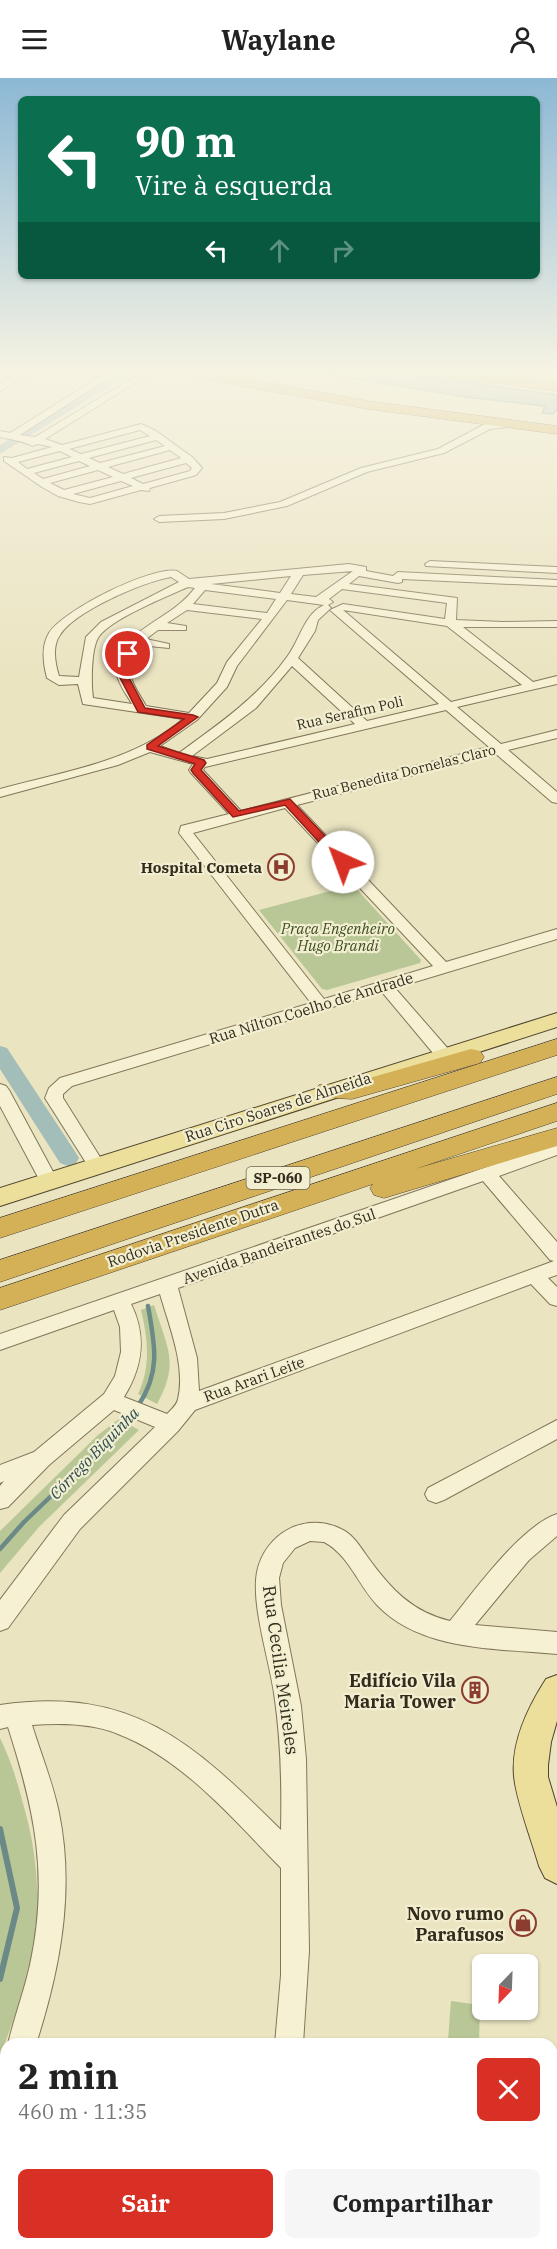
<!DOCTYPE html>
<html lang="pt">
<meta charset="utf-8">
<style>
body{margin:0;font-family:"IBM Plex Serif",serif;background:#f6f6f6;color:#222;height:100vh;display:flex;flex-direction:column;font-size:22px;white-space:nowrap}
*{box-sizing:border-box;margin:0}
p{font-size:20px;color:#767676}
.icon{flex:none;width:33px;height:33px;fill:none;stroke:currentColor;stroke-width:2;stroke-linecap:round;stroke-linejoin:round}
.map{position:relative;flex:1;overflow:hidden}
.panel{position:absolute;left:0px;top:1960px;width:558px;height:212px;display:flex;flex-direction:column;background:#fff;border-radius:18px 18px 0 0;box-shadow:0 2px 4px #0004}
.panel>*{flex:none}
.hud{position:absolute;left:18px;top:18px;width:522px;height:183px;border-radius:9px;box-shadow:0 2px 4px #0004;background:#0b6e4f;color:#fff;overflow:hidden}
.needle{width:39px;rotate:203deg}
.controls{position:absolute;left:472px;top:1876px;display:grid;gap:12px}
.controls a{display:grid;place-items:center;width:66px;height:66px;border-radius:9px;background:#fff;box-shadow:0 2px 4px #0004;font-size:30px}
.pin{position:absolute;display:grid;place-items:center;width:51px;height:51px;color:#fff;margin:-26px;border:3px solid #fff;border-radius:50%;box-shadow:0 2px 6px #0007}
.me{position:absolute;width:66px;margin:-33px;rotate:317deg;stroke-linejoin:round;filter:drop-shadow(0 0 4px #0008)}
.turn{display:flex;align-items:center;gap:21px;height:126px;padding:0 18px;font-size:27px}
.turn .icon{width:78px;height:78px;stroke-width:2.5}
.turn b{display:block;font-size:42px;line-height:51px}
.lanes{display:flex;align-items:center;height:57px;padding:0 18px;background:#0003;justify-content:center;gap:30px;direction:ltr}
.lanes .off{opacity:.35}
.round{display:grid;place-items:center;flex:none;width:63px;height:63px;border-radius:9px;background:#f6f6f6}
.head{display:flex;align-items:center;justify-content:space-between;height:102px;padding:0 18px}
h1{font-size:36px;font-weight:700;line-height:45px}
.action{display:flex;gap:12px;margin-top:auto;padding:12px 18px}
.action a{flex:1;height:69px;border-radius:9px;background:#d93025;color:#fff;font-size:24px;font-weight:700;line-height:69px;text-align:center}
.action a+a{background:#f6f6f6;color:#222}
header{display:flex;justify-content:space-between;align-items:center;height:78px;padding:0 18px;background:#fff;font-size:27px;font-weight:700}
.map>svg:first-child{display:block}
</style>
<header><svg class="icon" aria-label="menu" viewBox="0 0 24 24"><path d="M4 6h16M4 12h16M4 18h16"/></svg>Waylane<svg class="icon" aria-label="person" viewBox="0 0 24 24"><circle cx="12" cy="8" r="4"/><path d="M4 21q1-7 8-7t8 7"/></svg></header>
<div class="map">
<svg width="557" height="2171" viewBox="0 0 557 2171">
<rect width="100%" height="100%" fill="#eae4c1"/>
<path fill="#b9c796" d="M 353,807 L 421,882 L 420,885 L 327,912 L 322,911 L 259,832 Z
M 154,1227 C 167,1269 180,1285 157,1326 L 138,1316 C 151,1288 148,1261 141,1232 Z
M 119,1341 L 139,1352 L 39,1449 L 0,1495 L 0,1453 L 98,1357 Z
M 0,1660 C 11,1682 18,1706 24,1729 C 50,1821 35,1891 0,1977 Z
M 451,1923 L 480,1927 L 479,1966 L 448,1962 Z"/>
<path fill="#a3bdb9" stroke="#6b8a87" stroke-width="1.5" d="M 321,295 L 405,295 L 557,317 L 557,332 L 553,336 L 542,335 L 545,328 L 466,319 Z"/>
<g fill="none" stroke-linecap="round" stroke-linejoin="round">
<path stroke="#6b8a87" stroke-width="4.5" d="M 138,1328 C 161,1294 155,1267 148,1228
M 0,1471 L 24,1444 L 119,1353 L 132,1337"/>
<path stroke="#6b8a87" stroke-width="6" d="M 0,1751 L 17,1830 L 0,1901"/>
<path fill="#a3bdb9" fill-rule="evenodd" d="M 118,295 L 131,295 L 0,376 L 0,367 Z
M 0,968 L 7,970 L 76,1075 L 79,1080 L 76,1085 L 68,1088 L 60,1085 L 0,991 Z"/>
<defs>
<path id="minor" d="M 20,295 L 31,295 L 0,313 L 0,306 Z
M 106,295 L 116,295 L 20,357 L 35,359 L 141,295 L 151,295 L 45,361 L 62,367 L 141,346 L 156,353 L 192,379 L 202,390 L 196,397 L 150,410 L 149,413 L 141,412 L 90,426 L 79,424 L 58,418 L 42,409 L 4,383 L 4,379 L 12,380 L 52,369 L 38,366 L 32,368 C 22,362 11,362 0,359 L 0,353 L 10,355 ZM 140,352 L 150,358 L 81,376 L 69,371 ZM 156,362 L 165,368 L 100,385 L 89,380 ZM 170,372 L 181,380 L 123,396 L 108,389 ZM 60,373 L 72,379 L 27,391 L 18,384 ZM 79,383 L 90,388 L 43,401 L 34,395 ZM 186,385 L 192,390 L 190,393 L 143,406 L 131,400 ZM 98,392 L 113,399 L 64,412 L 50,405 ZM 121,403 L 133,408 L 90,420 L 73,416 Z
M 524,295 L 533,295 L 525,303 L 521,300 Z
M 505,344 L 508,345 L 508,349 L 490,351 L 444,375 L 367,394 L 287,428 L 224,441 L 159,444 L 154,441 L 159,438 L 224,435 L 280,424 L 361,390 L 438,371 L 485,346 Z
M 430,483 L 557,489 L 557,495 L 426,488 L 425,486 Z
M 349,486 L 366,489 L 366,493 L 393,498 L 398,494 L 557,502 L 557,508 L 402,501 L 402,504 L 398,505 L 359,498 L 349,506 L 457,520 L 456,542 L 503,544 L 557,543 L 557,549 L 463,549 L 533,604 L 557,598 L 557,606 L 457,629 L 501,666 L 557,652 L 557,660 L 508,672 L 557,714 L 557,725 L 552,724 L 496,676 L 297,727 L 446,884 L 557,851 L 557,861 L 395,910 L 450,973 L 452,977 L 450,981 L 438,981 L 382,914 L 72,1008 L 63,1016 L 63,1020 L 105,1087 L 102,1091 L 96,1093 L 90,1091 L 45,1020 L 49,1010 L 60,1000 L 311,925 L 179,755 L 181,748 L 229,736 L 191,695 L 189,692 L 193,686 L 150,674 L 118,687 L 0,719 L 0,711 C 61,694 134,684 183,641 L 83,626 L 78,606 L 59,607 L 47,600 C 43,585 41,568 49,555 C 64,532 151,488 177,493 L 189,501 ZM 353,493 L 316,519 L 291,516 L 303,497 ZM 291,498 L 280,515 L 211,506 ZM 171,499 L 179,504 L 101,544 L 86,559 L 79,599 L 59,598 C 55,585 52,568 60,557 C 75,533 143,504 171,499 ZM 188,509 L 195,510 C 190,516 185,522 178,527 C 157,545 112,561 117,597 C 119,607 127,617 132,626 L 93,620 C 91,606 91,572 98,560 C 108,542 168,518 188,509 ZM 342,511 L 447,525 L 445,541 L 343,526 L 330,532 L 439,626 L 367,643 L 298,580 L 315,553 L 318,542 L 331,530 L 328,527 L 333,524 L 329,521 ZM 205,512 L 276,521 L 267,535 L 193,526 ZM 287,522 L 324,527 C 304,536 300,562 287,579 C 258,619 219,646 179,675 L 160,668 L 197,642 L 227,609 L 237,588 ZM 187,532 L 262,541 L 227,584 L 217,605 L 189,635 L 146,628 C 133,605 120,592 139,567 L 169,570 L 169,566 L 146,561 L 158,552 L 186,552 L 186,548 L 167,545 ZM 343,532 L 447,548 L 522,607 L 451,624 ZM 292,588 L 355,646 L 207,681 L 192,678 L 256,630 ZM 446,632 L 489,669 L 241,733 L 203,692 L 205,689 ZM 285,730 L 433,888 L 324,921 L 193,755 Z
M 0,1006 L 6,1008 L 9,1012 L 58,1103 L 55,1107 L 49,1109 L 43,1107 L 40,1103 L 0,1028 Z
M 557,1065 L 557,1077 L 499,1098 L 557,1164 L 557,1197 L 548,1200 L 557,1209 L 557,1228 L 550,1226 L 531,1206 L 195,1332 L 178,1353 L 80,1451 L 8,1550 L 0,1553 L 0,1522 L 64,1437 L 155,1349 L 114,1332 L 49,1387 L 8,1429 L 0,1431 L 0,1408 L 4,1403 L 0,1405 L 0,1387 L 34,1374 L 104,1316 L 115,1298 L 121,1274 L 120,1249 L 114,1232 L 0,1272 L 0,1256 ZM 483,1103 L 550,1182 L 554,1183 L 199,1313 L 197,1280 L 178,1210 ZM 160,1216 C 169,1248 186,1288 178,1321 C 177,1327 171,1332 167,1336 L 124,1319 C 143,1288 147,1258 131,1226 Z
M 557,1342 L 557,1361 L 444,1422 L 436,1425 L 428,1422 L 425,1416 L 428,1410 Z
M 557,1436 L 557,1458 L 529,1482 L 475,1547 L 557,1554 L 557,1576 C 498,1570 422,1574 377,1527 C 359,1508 348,1476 324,1464 L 310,1463 L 295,1470 L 283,1485 L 279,1500 L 281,1527 L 301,1628 L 306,1681 L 309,1873 L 303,1966 L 275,1966 L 281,1897 L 281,1790 C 233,1741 183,1681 118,1656 C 92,1645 60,1645 32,1647 C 41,1676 53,1705 59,1735 C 75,1813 60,1892 36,1966 L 8,1966 C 14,1940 24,1914 30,1887 C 49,1799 35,1733 8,1649 L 0,1651 L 0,1627 C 133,1608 192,1664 281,1752 C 282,1706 281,1661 274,1615 C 269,1581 251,1526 257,1494 C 265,1455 306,1433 341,1451 C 353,1456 361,1470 369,1481 C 391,1511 412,1534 450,1543 C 475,1512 521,1448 557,1436 Z
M 6,1990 L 6,2030 L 0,2033 L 0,1993 Z
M 552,2036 L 557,2037 L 557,2067 L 552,2066 Z
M 148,2166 L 182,2166 L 179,2171 L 145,2171 Z"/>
<path id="major" d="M 557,935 L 557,949 L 0,1128 L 0,1110 Z
M 557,1597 L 557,1643 L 551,1664 L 548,1687 L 548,1699 L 557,1729 L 557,1806 L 545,1800 L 539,1788 C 532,1763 516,1722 514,1698 C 511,1664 528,1629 546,1601 Z"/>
<path id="highway" d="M 187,295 L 215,295 L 368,323 L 557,348 L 557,356 L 368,331 L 193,299 Z
M 443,295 L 481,295 L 557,305 L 557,313 L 449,299 Z
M 557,961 L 557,977 L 0,1160 L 0,1140 Z
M 471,971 L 480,973 L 484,979 L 480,985 L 352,1021 L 319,1019 L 315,1013 L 319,1007 L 352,1005 Z
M 557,999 L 557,1016 L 0,1204 L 0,1182 Z
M 557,1025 L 557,1043 L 415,1091 L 557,1050 L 557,1068 L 384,1120 L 374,1117 L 370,1110 L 373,1106 L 0,1232 L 0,1210 Z"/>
</defs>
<use href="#minor" stroke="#82765a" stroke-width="2"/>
<use href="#major" stroke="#50432e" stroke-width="2"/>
<use href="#highway" stroke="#50432e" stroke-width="1"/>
<use href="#minor" fill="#f6f1d3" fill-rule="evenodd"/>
<use href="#major" fill="#ebdf9b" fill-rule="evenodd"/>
<use href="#highway" fill="#d4b157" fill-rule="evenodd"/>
</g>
<linearGradient id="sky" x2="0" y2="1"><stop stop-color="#8cb8d5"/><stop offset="0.49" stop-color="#f6f3e3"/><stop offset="1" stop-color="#f6f3e3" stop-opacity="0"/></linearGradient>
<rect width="557" height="599" fill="url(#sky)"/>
<path fill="#d93025" stroke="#8d1f18" stroke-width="1.5" d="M 125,574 L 133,576 L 127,596 L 145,630 L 193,637 L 198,639 L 158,668 L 204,682 L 206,685 L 201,692 L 239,733 L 290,721 L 347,781 L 347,786 L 339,786 L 285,727 L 233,739 L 193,695 L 191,692 L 195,686 L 147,671 L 147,667 L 184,641 L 138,634 L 118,596 Z"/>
<defs>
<symbol id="hospital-ring" viewBox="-11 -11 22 22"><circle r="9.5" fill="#f2eed0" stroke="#8c3d2f" stroke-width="1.5"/><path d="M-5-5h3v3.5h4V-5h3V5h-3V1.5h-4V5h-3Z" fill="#8c3d2f"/></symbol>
<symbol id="building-ring" viewBox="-11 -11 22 22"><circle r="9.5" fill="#f2eed0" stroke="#8c3d2f" stroke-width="1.5"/><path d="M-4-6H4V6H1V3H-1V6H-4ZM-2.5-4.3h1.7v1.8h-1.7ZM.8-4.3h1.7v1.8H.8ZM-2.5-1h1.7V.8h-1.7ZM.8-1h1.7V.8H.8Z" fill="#8c3d2f"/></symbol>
<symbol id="shop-ring" viewBox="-11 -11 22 22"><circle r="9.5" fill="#f2eed0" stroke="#8c3d2f" stroke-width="1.5"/><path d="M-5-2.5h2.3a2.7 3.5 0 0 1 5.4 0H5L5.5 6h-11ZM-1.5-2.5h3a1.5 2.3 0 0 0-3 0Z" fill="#8c3d2f"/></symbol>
</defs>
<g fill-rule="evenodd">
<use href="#hospital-ring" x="266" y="774" width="30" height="30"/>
<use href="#building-ring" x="460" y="1597" width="30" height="30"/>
<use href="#shop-ring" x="508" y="1830" width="30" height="30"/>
</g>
<g text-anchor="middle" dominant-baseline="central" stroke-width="4.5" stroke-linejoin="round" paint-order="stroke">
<g font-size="14" fill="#332b1d" stroke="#f2eed0">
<text transform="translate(350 635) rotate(-13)">Rua Serafim Poli</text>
<text transform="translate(404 694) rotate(-14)">Rua Benedita Dornelas Claro</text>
</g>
<rect fill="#f2eed0" stroke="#6c6653" stroke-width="1.5" x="246.5" y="1089" width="63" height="22" rx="4.5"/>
<g font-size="14" font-weight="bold" fill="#332b1d">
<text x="278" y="1100">SP-060</text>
</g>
<g font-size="15" font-weight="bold" fill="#332b1d" stroke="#f2eed0" text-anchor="end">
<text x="262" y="789">Hospital Cometa</text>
</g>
<g font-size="15" font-style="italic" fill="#3d4e25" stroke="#f2eed0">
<text x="338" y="850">Praça Engenheiro<tspan x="338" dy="17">Hugo Brandi</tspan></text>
</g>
<g font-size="15" fill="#332b1d" stroke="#f2eed0">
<text transform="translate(311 930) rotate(-17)">Rua Nílton Coelho de Andrade</text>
<text transform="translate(278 1029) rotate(-18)">Rua Ciro Soares de Almeida</text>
<text transform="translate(193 1155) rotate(-19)">Rodovia Presidente Dutra</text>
<text transform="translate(279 1168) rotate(-19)">Avenida Bandeirantes do Sul</text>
<text transform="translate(254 1301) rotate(-20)">Rua Arari Leite</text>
</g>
<g font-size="16" font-style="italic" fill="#2e4e51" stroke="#f2eed0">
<text transform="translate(94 1375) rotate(-46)">Córrego Biquinha</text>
</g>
<g font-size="18" fill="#332b1d" stroke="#f2eed0">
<text transform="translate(281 1592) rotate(82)">Rua Cecilia Meireles</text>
</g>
<g font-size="18" font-weight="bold" fill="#332b1d" stroke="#f2eed0" text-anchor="end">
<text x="456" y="1602">Edifício Vila<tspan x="456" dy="21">Maria Tower</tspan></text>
<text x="504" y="1835">Novo rumo<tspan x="504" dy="21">Parafusos</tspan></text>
</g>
</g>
</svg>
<div class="controls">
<a><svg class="needle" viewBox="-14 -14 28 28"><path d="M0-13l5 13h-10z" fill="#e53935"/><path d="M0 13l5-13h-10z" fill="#767676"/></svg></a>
</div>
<div class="pin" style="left:128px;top:576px;background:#d93025"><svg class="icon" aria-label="arrive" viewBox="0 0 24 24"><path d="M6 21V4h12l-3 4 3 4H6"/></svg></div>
<svg class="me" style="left:343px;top:784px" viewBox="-20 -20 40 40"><circle r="19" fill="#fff"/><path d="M0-13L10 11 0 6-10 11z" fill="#d93025"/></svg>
<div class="hud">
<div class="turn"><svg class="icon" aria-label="left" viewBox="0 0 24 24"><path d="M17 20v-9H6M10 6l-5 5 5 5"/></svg><div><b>90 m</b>Vire à esquerda</div></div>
<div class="lanes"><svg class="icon" aria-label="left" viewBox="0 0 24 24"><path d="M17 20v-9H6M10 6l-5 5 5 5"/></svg><svg class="icon off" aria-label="ahead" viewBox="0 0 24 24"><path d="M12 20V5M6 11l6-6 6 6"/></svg><svg class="icon off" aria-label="right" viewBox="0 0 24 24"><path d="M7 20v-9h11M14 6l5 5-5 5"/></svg></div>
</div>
<section class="panel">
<div class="head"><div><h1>2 min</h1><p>460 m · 11:35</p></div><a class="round" style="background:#d93025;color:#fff"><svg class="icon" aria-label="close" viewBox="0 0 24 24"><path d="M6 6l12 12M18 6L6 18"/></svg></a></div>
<div class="action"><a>Sair</a><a>Compartilhar</a></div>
</section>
</div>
